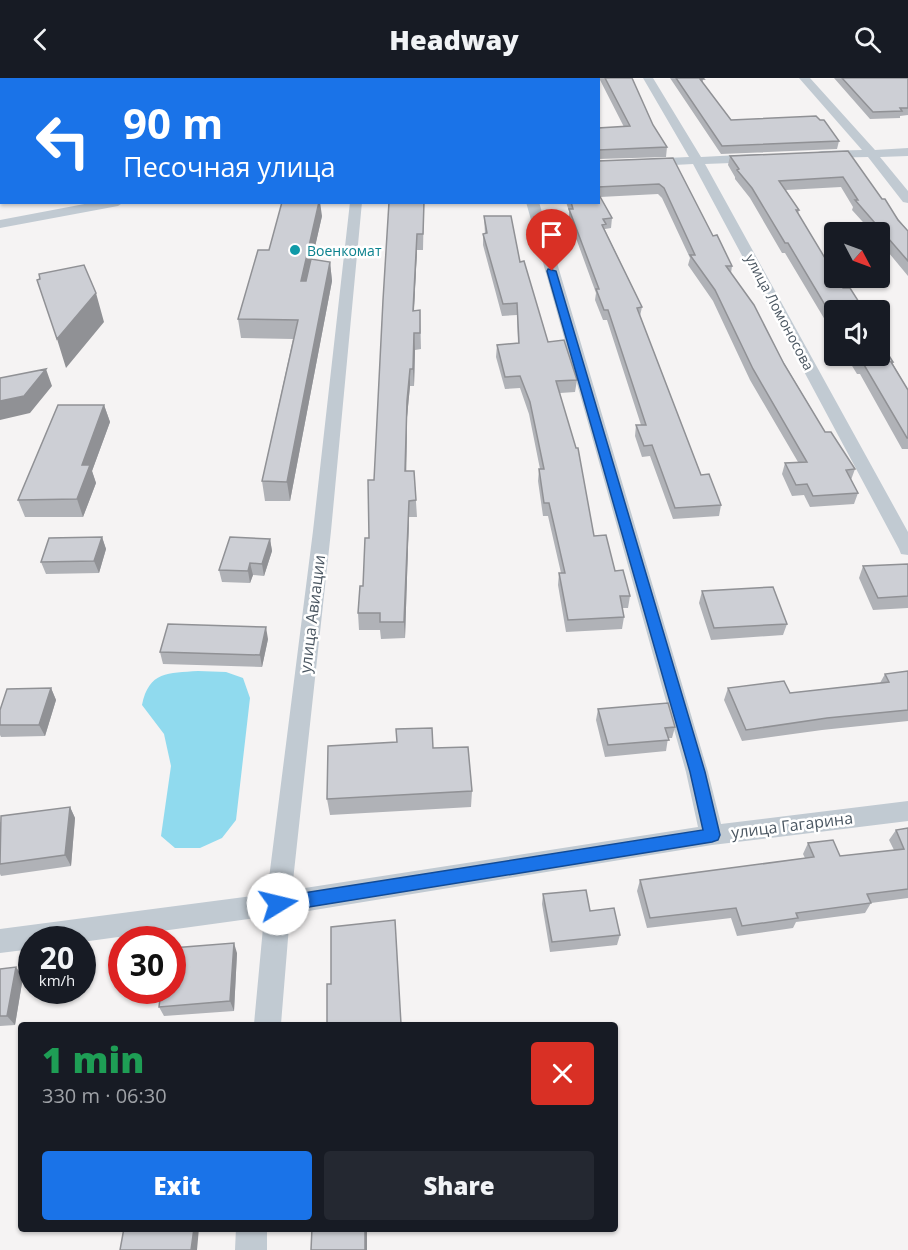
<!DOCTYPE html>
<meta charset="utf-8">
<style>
body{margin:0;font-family:"Open Sans",sans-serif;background:#242831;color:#f1f3f6;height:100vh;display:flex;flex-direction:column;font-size:22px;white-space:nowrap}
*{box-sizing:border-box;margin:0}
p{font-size:20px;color:#9ea1a6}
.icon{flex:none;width:33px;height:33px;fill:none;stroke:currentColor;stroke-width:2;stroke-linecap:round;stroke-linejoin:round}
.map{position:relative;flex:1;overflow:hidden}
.details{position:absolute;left:18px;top:944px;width:600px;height:210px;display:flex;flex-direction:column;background:#171b24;border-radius:6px;box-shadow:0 2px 4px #0004}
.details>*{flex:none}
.banner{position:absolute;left:0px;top:0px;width:600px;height:126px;box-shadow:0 2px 4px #0004;background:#1a73e8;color:#fff;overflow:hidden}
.needle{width:39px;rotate:131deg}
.tools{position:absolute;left:824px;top:144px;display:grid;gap:12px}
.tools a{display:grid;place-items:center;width:66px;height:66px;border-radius:6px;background:#171b24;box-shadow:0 2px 4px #0004;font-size:30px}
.speed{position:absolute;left:18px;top:848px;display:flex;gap:12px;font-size:30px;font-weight:700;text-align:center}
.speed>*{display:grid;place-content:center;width:78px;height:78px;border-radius:50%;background:#171b24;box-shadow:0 2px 4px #0004;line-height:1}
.speed small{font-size:15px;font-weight:400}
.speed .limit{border:9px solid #d22;background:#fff;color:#111}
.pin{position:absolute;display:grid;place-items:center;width:51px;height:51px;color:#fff;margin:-62px -26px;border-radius:50% 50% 50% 0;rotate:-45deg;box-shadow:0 0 6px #0007}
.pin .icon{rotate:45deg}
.me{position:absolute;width:66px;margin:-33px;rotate:81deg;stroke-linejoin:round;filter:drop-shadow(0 0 4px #0008)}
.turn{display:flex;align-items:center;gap:21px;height:126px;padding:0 24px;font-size:27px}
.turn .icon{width:78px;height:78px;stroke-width:2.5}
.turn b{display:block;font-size:42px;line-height:51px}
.round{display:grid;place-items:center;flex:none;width:63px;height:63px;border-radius:6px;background:#242831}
.summary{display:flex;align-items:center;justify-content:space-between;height:102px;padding:0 24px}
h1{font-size:36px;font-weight:800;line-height:45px;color:#1e9e55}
.button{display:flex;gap:12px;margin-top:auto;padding:12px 24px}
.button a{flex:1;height:69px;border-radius:6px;background:#1a73e8;color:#fff;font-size:24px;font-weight:800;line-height:69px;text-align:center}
.button a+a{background:#242831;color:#f1f3f6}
header{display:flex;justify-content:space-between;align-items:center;height:78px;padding:0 24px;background:#171b24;font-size:27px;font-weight:800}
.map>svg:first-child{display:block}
</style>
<header><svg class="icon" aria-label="back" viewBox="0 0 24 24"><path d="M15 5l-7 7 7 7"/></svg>Headway<svg class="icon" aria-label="search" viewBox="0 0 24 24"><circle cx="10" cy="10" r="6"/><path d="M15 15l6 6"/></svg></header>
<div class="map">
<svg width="908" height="1172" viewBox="0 0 908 1172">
<rect width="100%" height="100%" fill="#f5f3f3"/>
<path fill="#90daee" d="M 198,593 L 226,594 L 243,600 L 250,620 L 236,742 L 222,760 L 200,770 L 175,770 L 161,758 L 171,688 L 164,656 L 142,627 C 149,593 168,595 198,593 Z"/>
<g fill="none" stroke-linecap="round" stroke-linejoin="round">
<path fill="#c1cad2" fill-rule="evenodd" d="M 489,0 L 499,0 L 500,2 L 489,2 Z
M 643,0 L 653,0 L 701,79 L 758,76 L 764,80 L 758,84 L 705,86 L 908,454 L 908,477 L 901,476 L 899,471 L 693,86 L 598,91 L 598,83 L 689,79 Z
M 799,0 L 810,0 L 875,72 L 908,70 L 908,78 L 880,79 L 908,113 L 908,125 L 903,124 L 868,79 L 818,80 L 818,74 L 822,73 L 862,72 Z
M 95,124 L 124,124 L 118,128 L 0,150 L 0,142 Z
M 350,124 L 362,124 L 331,453 L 292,812 L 698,749 L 686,694 L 526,124 L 539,124 L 708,694 L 721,746 L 908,723 L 908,743 L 712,767 L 290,836 L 281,946 L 254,946 L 264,839 L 82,864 L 82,861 L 32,861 L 32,871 L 0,875 L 0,851 L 267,816 L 313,453 Z
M 236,1150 L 267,1150 L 267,1172 L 235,1172 Z"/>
</g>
<path fill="#b0b2b7" d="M 599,0 L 632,0 L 653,47 L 667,69 L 666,79 L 598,81 L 598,50 L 624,49 Z
M 670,0 L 703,0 L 703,5 L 731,42 L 839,63 L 837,71 L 721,76 Z
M 834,0 L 908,0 L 908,37 L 900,38 L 900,40 L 870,41 Z
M 848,73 L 882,121 L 908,153 L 908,198 L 879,163 L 879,154 L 872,154 L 852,132 L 853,129 L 841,109 L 786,112 L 799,132 L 798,136 L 834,232 L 834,257 L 785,175 L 782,175 L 750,120 L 735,101 L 735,99 L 728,87 L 730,78 Z
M 673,80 L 713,158 L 732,188 L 731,195 L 825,354 L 855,391 L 851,402 L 858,415 L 854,426 L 810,429 L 804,417 L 792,418 L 782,396 L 785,385 L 798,384 L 750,302 L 713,223 L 688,187 L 690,180 L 662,120 L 658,116 L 600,119 L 612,140 L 611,150 L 605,151 L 605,152 L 642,229 L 640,238 L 701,397 L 721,427 L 719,438 L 673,441 L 650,378 L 642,379 L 635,358 L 636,347 L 641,347 L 607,242 L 603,242 L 595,222 L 596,215 L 569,141 L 569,133 L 566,124 L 598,124 L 598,83 Z
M 389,124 L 424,124 L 423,172 L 417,172 L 414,233 L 420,232 L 421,271 L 415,272 L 414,308 L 410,308 L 407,339 L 406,393 L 414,393 L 417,439 L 409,439 L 405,560 L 381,561 L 380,552 L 359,552 L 358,535 L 363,508 L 369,460 L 374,402 Z
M 322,138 L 312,181 L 330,184 L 332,203 L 290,423 L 265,423 L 262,403 L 293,261 L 241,260 L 238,241 L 269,172 Z
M 484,138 L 520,184 L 548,264 L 577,302 L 575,314 L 560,315 L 594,458 L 630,518 L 628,530 L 622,530 L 624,539 L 622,551 L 566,554 L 558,507 L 559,495 L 561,495 L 548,438 L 543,438 L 538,403 L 539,391 L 540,391 L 529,336 L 520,310 L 505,311 L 496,279 L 497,267 L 518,265 L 517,237 L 502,238 L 483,167 L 483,156 L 485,156 Z
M 846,278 L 879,278 L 893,284 L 893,286 L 908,312 L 908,371 L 902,371 L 860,296 L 857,296 Z
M 104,327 L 110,344 L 92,393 L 96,405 L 83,439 L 25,439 L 18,422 Z
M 102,459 L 106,471 L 99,495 L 46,496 L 41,484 Z
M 270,461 L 272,473 L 264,498 L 253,497 L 250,505 L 222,504 L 219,492 Z
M 908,486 L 908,530 L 873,532 L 859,500 L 863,488 Z
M 702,513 L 787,546 L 783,557 L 711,562 L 699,525 Z
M 268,561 L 262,589 L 163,586 L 160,574 Z
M 908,593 L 908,643 L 822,652 L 742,663 L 724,622 L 728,610 L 790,615 L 880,605 L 885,596 Z
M 51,610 L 56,622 L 45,658 L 1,659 L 0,657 L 0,632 Z
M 598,631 L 675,649 L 672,660 L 668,660 L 666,673 L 605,679 L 596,642 Z
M 433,670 L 472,713 L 471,729 L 330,737 L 327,721 Z
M 70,729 L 75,740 L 71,788 L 1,798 L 0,796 L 0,744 Z
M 908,750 L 908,820 L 871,825 L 865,835 L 796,844 L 793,850 L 737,858 L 731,840 L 647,850 L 637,813 L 640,802 L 805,780 L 803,776 L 808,765 L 840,778 L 894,772 L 889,762 L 896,752 Z
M 543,816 L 590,833 L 620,857 L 617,867 L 550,874 L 542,826 Z
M 237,875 L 234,933 L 164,938 L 159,929 Z
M 0,891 L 23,899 L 15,947 L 0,948 Z"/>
<path fill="#909195" d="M 22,0 L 77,0 L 77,2 L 11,2 Z
M 348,0 L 378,0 L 375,2 L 349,2 Z
M 0,3 L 2,3 L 2,26 L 0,27 Z
M 319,124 L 320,124 L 322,138 L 303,222 L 301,203 Z
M 417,156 L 417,172 L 413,249 L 413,233 Z
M 330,184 L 332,203 L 290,423 L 287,404 Z
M 96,215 L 104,244 L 66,290 L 57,261 Z
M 414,255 L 415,272 L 414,308 L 413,291 Z
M 46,291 L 52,308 L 30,335 L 0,342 L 0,323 Z
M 410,291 L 410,308 L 407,339 L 406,410 L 405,393 L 407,323 Z
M 104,327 L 110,344 L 92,393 L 96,405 L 83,439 L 77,421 L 82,387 Z
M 409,423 L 409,439 L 405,560 L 404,544 Z
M 102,459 L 106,471 L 99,495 L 94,483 Z
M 270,461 L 272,473 L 264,498 L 262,486 Z
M 250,485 L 253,497 L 250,505 L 248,493 Z
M 266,549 L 268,561 L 262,589 L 260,577 Z
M 51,610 L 56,622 L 45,658 L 39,647 Z
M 70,729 L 75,740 L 71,788 L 65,777 Z
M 234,865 L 237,875 L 234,933 L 230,923 Z
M 16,889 L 23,899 L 15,947 L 7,938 Z
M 194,1150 L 199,1150 L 197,1172 L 191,1172 Z
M 365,1150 L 367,1150 L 367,1172 L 365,1172 Z"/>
<path fill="#cdcfd5" stroke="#909195" stroke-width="1.5" d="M 0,0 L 22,0 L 2,2 L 2,3 L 0,3 Z
M 79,0 L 114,0 L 115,2 L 79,2 Z
M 176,0 L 351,0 L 355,2 L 172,2 Z
M 605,0 L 632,0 L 653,47 L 667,69 L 598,72 L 598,50 L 630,48 Z
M 676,0 L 703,0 L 704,1 L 700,1 L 731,42 L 816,38 L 820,42 L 824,42 L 839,63 L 722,68 Z
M 842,0 L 908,0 L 908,30 L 900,30 L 902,33 L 873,34 Z
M 848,73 L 882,121 L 885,121 L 898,142 L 908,153 L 908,183 L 855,122 L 858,122 L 843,99 L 779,103 L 799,132 L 796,132 L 834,195 L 834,200 L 837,200 L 843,210 L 850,210 L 864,232 L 834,232 L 834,242 L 788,165 L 785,165 L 752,110 L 737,92 L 739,91 L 730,78 Z
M 673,80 L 713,158 L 717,157 L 732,188 L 726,188 L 754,227 L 784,286 L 825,354 L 831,354 L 855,391 L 846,392 L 858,415 L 813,418 L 807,406 L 796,407 L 785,385 L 807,384 L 753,291 L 715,212 L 690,177 L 695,177 L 664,110 L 659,106 L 598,109 L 598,83 Z
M 598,115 L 612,140 L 603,141 L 606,146 L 602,147 L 642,229 L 637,230 L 701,397 L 709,396 L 721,427 L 675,430 L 652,367 L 644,368 L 636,347 L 646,347 L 608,232 L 604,232 L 596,211 L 599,211 L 569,131 L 573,131 L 571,124 L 598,124 Z
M 282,124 L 319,124 L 301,203 L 306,203 L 311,181 L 330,184 L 287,404 L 262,403 L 298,242 L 238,241 L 258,172 L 269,172 Z
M 389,124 L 424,124 L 423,156 L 417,156 L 413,233 L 420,232 L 420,255 L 414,255 L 413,291 L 410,291 L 407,323 L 405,393 L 414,393 L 416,422 L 409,423 L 404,544 L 380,544 L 380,535 L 358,535 L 360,508 L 363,508 L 365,460 L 369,460 L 368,402 L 374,402 L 383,222 Z
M 484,138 L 511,138 L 520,184 L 524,183 L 548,264 L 564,262 L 577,302 L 556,303 L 576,370 L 578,370 L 594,458 L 606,457 L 615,493 L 623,492 L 630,518 L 620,518 L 624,539 L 568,542 L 559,495 L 565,495 L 549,425 L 544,425 L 539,391 L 544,391 L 530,324 L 520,298 L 505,299 L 497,267 L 519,265 L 517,225 L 503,226 L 483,156 L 487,155 Z
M 84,187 L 96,215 L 57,261 L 37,202 L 40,201 L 39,196 Z
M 879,262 L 893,284 L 891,284 L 908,312 L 908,360 L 907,360 L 863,285 L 860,285 L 855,278 L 879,278 Z
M 46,291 L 24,318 L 0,323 L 0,300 Z
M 58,327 L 104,327 L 82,387 L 90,387 L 77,421 L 18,422 Z
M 102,459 L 94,483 L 41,484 L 49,460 Z
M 230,459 L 270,461 L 262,486 L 250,485 L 248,493 L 219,492 Z
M 908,486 L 908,518 L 878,520 L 863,488 Z
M 773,509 L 787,546 L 714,550 L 702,513 Z
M 168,546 L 266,549 L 260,577 L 160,574 Z
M 908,593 L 908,632 L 827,640 L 746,652 L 728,610 L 784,603 L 790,615 L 889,604 L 885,596 Z
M 51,610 L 39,647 L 0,647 L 0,632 L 7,611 Z
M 668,625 L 675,649 L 665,650 L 669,662 L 608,667 L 598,631 Z
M 432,650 L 433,670 L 468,669 L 472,713 L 327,721 L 328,668 L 397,664 L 396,651 Z
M 70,729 L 65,777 L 0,786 L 1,738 Z
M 908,750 L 908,811 L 867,816 L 871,825 L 796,835 L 798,840 L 742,848 L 736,830 L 650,840 L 640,802 L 814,779 L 808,765 L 833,762 L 840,778 L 904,771 L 896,752 Z
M 586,812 L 590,833 L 614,830 L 620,857 L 552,864 L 543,816 Z
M 395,842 L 401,946 L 327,946 L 327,906 L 331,906 L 331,849 Z
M 234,865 L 230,923 L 159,929 L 161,912 L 172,912 L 172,870 Z
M 16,889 L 7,938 L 0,938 L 0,891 Z
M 124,1150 L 194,1150 L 191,1172 L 120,1172 Z
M 312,1150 L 365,1150 L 365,1172 L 311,1172 Z"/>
<path fill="#1a73e8" stroke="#114b97" stroke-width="1.5" d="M 548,191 L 556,193 L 705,694 L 720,757 L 718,762 L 712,764 L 278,834 L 272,831 L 270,826 L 272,821 L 278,819 L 703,752 L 690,694 L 547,193 Z"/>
<circle fill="#0f9aa8" stroke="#fff" stroke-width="2" cx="295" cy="172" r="6"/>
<g text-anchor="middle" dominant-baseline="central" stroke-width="5" stroke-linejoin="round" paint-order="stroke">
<g font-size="14" fill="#0d838f" stroke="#fff" text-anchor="start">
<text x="307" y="172">Военкомат</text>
</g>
<g font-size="14" fill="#4a5661" stroke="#fff">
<text transform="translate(780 234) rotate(62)">улица Ломоносова</text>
</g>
<g font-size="16" fill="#4a5661" stroke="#fff">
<text transform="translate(312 536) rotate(-83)">улица Авиации</text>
<text transform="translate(792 747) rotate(-7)">улица Гагарина</text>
</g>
</g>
</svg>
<div class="tools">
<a><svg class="needle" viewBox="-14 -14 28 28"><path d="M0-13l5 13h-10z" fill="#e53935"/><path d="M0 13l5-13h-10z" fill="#9ea1a6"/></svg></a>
<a><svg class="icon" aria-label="sound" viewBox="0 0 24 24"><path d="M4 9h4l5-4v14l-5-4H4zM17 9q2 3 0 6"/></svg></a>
</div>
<div class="speed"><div>20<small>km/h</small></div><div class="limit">30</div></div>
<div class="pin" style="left:552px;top:193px;background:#d93025"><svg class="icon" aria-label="arrive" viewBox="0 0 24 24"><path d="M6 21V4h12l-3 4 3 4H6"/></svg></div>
<svg class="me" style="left:278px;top:826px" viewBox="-20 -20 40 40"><circle r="19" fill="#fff"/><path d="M0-13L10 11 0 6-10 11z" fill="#1a73e8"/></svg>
<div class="banner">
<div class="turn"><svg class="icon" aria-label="left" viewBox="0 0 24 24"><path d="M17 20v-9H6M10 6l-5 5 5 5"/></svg><div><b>90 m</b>Песочная улица</div></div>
</div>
<section class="details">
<div class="summary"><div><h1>1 min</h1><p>330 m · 06:30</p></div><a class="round" style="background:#d93025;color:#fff"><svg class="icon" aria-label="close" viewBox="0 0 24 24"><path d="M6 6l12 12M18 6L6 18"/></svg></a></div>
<div class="button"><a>Exit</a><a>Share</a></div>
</section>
</div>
